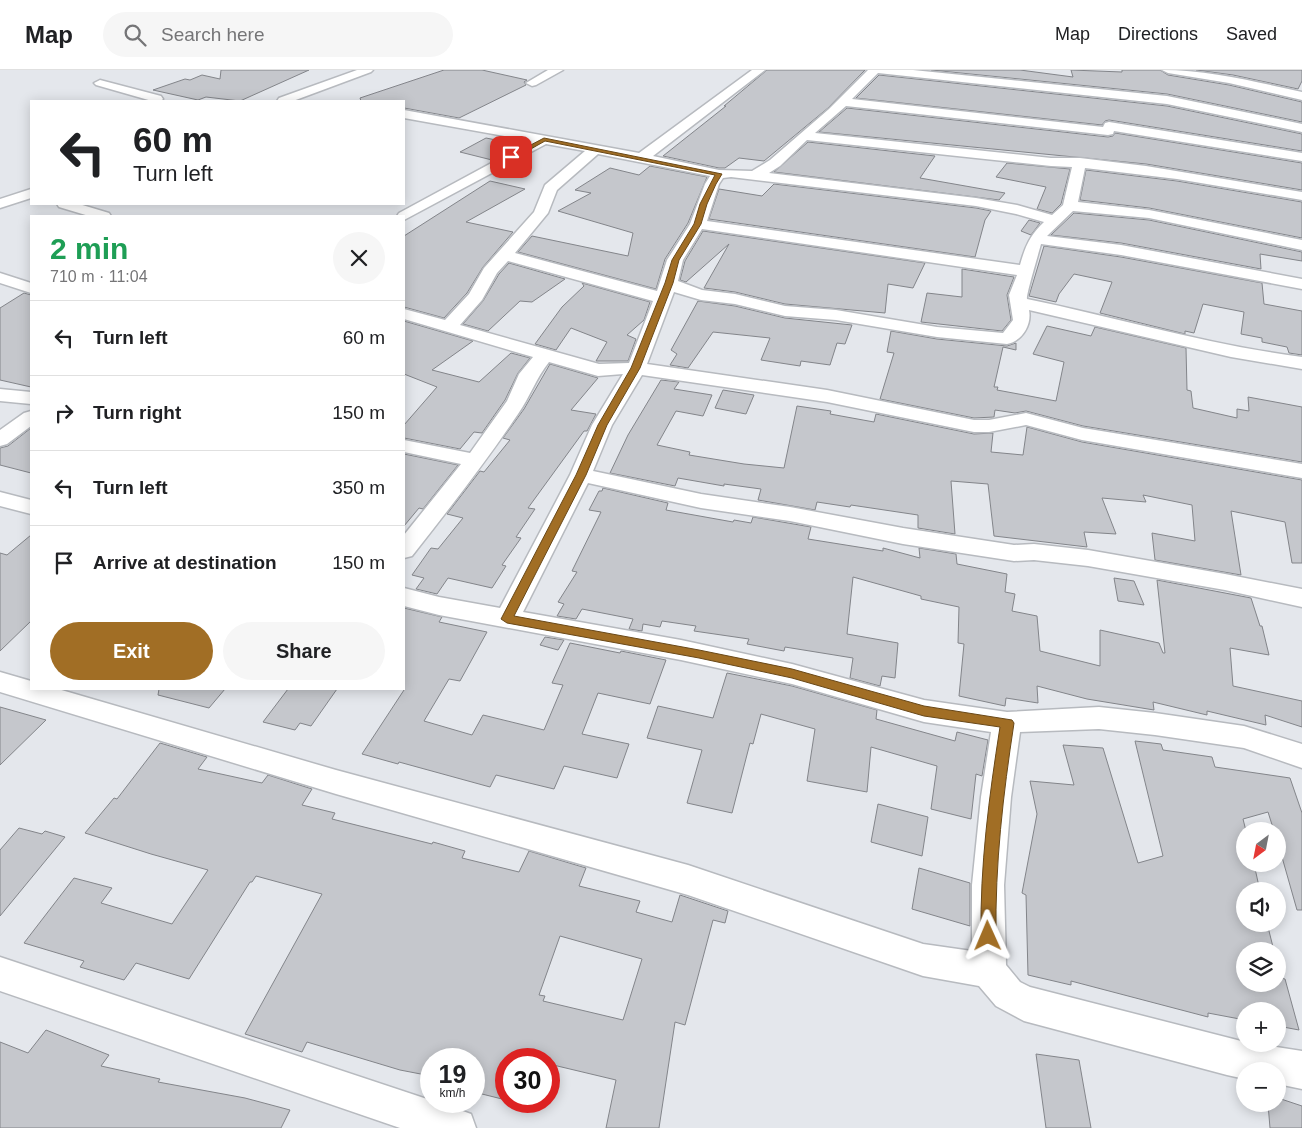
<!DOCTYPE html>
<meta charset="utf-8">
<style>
body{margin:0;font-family:Helvetica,sans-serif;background:#f6f6f6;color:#202124;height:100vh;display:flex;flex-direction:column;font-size:19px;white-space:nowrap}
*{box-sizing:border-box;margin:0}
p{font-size:16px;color:#757577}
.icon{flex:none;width:28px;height:28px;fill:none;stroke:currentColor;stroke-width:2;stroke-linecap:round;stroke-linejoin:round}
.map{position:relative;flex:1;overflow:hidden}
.panel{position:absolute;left:30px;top:145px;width:375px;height:475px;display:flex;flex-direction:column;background:#fff;border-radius:0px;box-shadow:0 2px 12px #0003}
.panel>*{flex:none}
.banner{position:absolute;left:30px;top:30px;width:375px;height:105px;border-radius:0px;box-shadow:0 2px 12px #0003;background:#fff;color:#202124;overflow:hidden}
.needle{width:32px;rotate:212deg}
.fabs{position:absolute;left:1236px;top:752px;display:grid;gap:10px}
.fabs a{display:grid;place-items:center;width:50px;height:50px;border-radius:50%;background:#fff;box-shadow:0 2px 12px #0003;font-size:25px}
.speed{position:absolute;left:420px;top:978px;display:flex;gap:10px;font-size:25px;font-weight:700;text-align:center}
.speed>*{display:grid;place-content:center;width:65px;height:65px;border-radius:50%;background:#fff;box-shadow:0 2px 12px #0003;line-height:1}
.speed small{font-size:12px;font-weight:400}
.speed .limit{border:8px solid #d22;background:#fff;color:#111}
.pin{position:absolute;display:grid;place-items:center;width:42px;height:42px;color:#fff;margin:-21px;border-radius:10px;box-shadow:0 2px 8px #0006}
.me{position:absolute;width:55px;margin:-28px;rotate:359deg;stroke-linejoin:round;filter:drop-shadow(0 0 4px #0008)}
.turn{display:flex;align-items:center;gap:18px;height:105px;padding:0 20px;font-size:22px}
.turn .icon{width:65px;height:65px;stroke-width:2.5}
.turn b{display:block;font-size:35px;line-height:42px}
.round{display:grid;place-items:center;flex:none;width:52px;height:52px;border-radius:26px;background:#f6f6f6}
.overview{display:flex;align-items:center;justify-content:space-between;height:85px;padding:0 20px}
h1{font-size:30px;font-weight:800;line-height:38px;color:#1e9e55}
.cta{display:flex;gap:10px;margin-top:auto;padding:10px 20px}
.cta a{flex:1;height:58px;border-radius:30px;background:#a16e25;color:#fff;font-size:20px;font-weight:800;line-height:58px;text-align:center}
.cta a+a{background:#f6f6f6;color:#202124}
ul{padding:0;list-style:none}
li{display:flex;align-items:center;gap:15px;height:75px;padding:0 20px;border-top:1px solid #e0e0e0}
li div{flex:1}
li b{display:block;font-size:19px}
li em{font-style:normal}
header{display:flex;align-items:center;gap:30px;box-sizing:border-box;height:70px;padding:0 25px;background:#fff;border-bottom:1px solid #e0e0e0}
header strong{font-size:24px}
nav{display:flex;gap:28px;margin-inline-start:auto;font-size:18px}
.search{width:350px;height:45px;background:#f6f6f6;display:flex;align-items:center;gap:12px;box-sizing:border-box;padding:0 18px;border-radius:28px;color:#757577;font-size:19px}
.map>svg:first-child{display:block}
</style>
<header>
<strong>Map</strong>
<div class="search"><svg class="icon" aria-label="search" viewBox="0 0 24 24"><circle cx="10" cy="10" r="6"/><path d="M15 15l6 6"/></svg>Search here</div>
<nav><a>Map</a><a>Directions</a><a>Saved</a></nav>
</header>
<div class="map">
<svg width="1302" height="1058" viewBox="0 0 1302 1058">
<rect width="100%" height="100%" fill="#e4e7ec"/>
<path fill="#c5c7cc" stroke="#83858a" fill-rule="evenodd" d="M 221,0 L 309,0 L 240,31 L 206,27 L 198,30 L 153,20 L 185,9 L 190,10 L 202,5 L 220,9 Z
M 444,0 L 482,0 L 527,10 L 524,12 L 526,15 L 459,48 L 404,38 L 404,31 L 361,31 L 360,28 Z
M 767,0 L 865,0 L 828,38 L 764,91 L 739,88 L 725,98 L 719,98 L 663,86 L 726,36 L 724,36 Z
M 931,0 L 1020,0 L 1073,7 L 1071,0 L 1122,2 L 1122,0 L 1160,0 L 1168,5 L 1229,15 L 1302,32 L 1302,52 L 1167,24 Z
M 1196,0 L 1302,0 L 1302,11 L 1298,19 L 1233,5 Z
M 879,5 L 1167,36 L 1302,64 L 1302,81 L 1109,50 L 1105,51 L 1102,55 L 856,28 Z
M 847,38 L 1108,67 L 1113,66 L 1115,63 L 1302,93 L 1302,120 L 1146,94 L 819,62 Z
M 486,68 L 521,75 L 492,90 L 460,82 Z
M 808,72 L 935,86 L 920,108 L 1005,123 L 999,130 L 774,102 Z
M 1007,93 L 1070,99 L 1061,134 L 1052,143 L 1037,139 L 1046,117 L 996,107 Z
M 650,96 L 707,107 L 688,153 L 665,189 L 656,219 L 518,182 L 532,166 L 628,186 L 633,163 L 558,141 L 591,123 L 575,120 L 610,98 L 639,105 Z
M 1086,100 L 1177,111 L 1302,132 L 1302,168 L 1149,138 L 1080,130 Z
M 490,111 L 525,119 L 466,152 L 513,162 L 483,197 L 467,223 L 444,248 L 404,237 L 404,166 Z
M 774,114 L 976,138 L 991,141 L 985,150 L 975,187 L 709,149 L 719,119 L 762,126 Z
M 1074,143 L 1149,150 L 1302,182 L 1302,191 L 1260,184 L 1261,199 L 1121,173 L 1051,165 Z
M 1029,150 L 1040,153 L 1031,165 L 1021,161 Z
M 703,161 L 925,193 L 913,218 L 888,214 L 885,243 L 785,234 L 735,222 L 704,218 L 729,174 L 686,212 L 680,210 L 685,191 Z
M 1044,176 L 1121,187 L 1262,213 L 1264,234 L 1302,241 L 1302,285 L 1289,283 L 1287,277 L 1262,272 L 1262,268 L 1241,264 L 1244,242 L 1203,234 L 1194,263 L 1185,261 L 1185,264 L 1100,243 L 1112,212 L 1074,204 L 1059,224 L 1056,232 L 1029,226 Z
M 509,193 L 565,209 L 532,232 L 520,231 L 488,261 L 463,254 L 483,231 L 499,204 Z
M 962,199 L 1014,207 L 1007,225 L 1011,250 L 1002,261 L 921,252 L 927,223 L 962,227 Z
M 582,213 L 650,232 L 644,250 L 627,265 L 636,269 L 628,291 L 596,291 L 607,272 L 571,258 L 556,280 L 535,274 L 562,237 L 584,216 Z
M 24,223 L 31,225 L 31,317 L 0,310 L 0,238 Z
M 698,231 L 735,236 L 785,248 L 852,255 L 845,274 L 837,273 L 830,295 L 801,291 L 800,296 L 761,290 L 770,268 L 713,262 L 688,298 L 670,295 L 677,284 L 671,280 Z
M 404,251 L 473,271 L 432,300 L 479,312 L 511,283 L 530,288 L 518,303 L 505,330 L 482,363 L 474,362 L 460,379 L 404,368 L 404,355 L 437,317 L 404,304 Z
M 1047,256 L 1091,266 L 1095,257 L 1186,278 L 1187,320 L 1191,321 L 1193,338 L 1237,348 L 1237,339 L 1249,341 L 1248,327 L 1302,337 L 1302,392 L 1083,356 L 1026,341 L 1015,343 L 995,340 L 994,347 L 974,348 L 880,329 L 894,283 L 887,282 L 891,261 L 937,269 L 1007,276 L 1016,273 L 1016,280 L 1003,277 L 994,317 L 998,317 L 997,320 L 1056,331 L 1064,292 L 1033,284 Z
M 550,294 L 598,308 L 571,340 L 596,344 L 587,361 L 584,361 L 528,438 L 535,439 L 516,467 L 521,468 L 502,495 L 506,496 L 492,518 L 448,508 L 437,524 L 416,519 L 424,508 L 412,505 L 431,478 L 438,479 L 463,448 L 447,444 L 480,401 L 484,402 L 510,370 L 503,368 L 524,339 Z
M 661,310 L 679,312 L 674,319 L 712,325 L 703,346 L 676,341 L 657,375 L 690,382 L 689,385 L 744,394 L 784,398 L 797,336 L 831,341 L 830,344 L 874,352 L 876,344 L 974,364 L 993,363 L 991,382 L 1023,385 L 1027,357 L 1082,372 L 1302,410 L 1302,493 L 1292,493 L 1285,452 L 1231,441 L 1241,505 L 1155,490 L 1152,463 L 1195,471 L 1192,435 L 1143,425 L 1146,432 L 1102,428 L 1116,464 L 1084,462 L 1087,477 L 994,466 L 988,414 L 951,411 L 955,464 L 918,458 L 918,445 L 851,435 L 850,437 L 817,432 L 815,440 L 758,430 L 761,419 L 724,414 L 724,416 L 678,408 L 675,416 L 610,403 L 628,365 Z
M 723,320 L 754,325 L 746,344 L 715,338 Z
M 31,358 L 31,403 L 0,395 L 0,378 L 8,376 Z
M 404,384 L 458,395 L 423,439 L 419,438 L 404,456 Z
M 603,418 L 668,433 L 666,440 L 733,452 L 734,450 L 751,453 L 753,447 L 811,457 L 808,469 L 883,481 L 883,478 L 920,488 L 919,478 L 956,484 L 957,494 L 1007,504 L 1005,522 L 1015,524 L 1012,541 L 1037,546 L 1040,581 L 1100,596 L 1100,560 L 1159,573 L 1163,583 L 1165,583 L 1157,510 L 1251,528 L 1260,556 L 1262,556 L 1269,585 L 1230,578 L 1233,616 L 1302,631 L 1302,657 L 1265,645 L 1266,655 L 1207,641 L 1207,645 L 1153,632 L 1154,640 L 1087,629 L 1037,616 L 1038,633 L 1006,628 L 1005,636 L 959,626 L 964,574 L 958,573 L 959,537 L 921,529 L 921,526 L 853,507 L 847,564 L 898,573 L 895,608 L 882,606 L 880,616 L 850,608 L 853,588 L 785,577 L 784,581 L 747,574 L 749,569 L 694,561 L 696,556 L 662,551 L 660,557 L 643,554 L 642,561 L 629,559 L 633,549 L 582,539 L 576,549 L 557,546 L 564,534 L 558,532 L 577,502 L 572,501 L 601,442 L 589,440 L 599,421 L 602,421 Z
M 31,465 L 31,551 L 0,581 L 0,483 L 7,485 Z
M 1114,508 L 1134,511 L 1144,535 L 1118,531 Z
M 404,538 L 442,547 L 439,552 L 487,562 L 460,611 L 449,609 L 424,651 L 472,665 L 483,645 L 544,660 L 563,615 L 552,613 L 570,573 L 620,583 L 621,581 L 666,590 L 650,634 L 598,623 L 582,664 L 629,674 L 617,708 L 564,696 L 554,719 L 496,705 L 490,717 L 399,692 L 398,694 L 362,684 L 404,620 Z
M 545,567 L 564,570 L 558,580 L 540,575 Z
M 727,603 L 792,616 L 877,640 L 876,649 L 955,671 L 957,662 L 988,670 L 982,706 L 976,704 L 971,749 L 931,739 L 937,696 L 871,677 L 867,722 L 807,711 L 815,659 L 761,644 L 753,674 L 750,673 L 732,743 L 687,733 L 702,680 L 647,668 L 658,636 L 713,648 Z
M 159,619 L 225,619 L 209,638 L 158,625 Z
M 288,619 L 337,619 L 311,656 L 300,653 L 295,660 L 263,652 Z
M 0,637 L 46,650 L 0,695 Z
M 1135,671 L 1161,674 L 1163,680 L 1212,687 L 1215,697 L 1290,708 L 1302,743 L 1302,840 L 1297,840 L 1278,773 L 1278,761 L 1274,761 L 1268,742 L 1243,749 L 1246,761 L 1245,794 L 1254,794 L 1260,821 L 1245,821 L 1245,854 L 1268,857 L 1274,881 L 1245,881 L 1245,914 L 1278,914 L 1278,896 L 1280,908 L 1285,909 L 1299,960 L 1278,956 L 1278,941 L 1245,941 L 1245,950 L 1208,943 L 1208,947 L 1071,911 L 1071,915 L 1028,905 L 1026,825 L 1022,823 L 1037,744 L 1030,711 L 1074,715 L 1063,675 L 1103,678 L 1138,793 L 1163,786 Z
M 160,673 L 207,687 L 198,699 L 262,713 L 268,705 L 312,719 L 302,735 L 335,743 L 332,749 L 432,774 L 433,772 L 465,781 L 462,788 L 519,802 L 529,781 L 586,798 L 579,816 L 640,831 L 636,842 L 672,852 L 680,825 L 728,841 L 725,853 L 713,850 L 685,955 L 675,952 L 659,1058 L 606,1058 L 616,1010 L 549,994 L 549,989 L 506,989 L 506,1030 L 474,1022 L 474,989 L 431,989 L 431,1006 L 400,1000 L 307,972 L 302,982 L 245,964 L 322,824 L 256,806 L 252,812 L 250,812 L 189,909 L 136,893 L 124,910 L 80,897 L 84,891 L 24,873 L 74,808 L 112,818 L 101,833 L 172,854 L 208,800 L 151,784 L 85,763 L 114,728 L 117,729 ZM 560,866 L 642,889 L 623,950 L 543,931 L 545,926 L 539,925 Z
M 878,734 L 928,747 L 922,786 L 871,772 Z
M 19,758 L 42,764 L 45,761 L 65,767 L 0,846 L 0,780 Z
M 919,798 L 970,813 L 970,856 L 912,839 Z
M 46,960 L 109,985 L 101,996 L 160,1009 L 158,1012 L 245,1028 L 290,1040 L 281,1058 L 0,1058 L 0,972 L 28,983 Z
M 1036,984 L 1079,990 L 1091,1058 L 1046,1058 Z
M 1278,1028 L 1302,1036 L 1302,1058 L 1270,1058 L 1268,1034 L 1278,1034 Z"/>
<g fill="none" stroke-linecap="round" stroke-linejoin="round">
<defs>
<path id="minor" d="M 357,0 L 373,0 L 371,2 L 293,31 L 277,31 L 279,28 Z
M 548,0 L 563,0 L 536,15 L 532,16 L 526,13 Z
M 752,0 L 765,0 L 653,86 L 719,100 L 752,101 L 770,90 L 829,39 L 868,0 L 913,0 L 1167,26 L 1302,54 L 1302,62 L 1167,34 L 878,3 L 852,29 L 1103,57 L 1105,53 L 1109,52 L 1302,83 L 1302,91 L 1114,61 L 1113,64 L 1108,65 L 846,36 L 815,63 L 1051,88 L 1080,88 L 1146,96 L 1302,122 L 1302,130 L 1177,109 L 1085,98 L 1078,132 L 1149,140 L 1302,170 L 1302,180 L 1149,148 L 1073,141 L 1047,166 L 1121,175 L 1302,209 L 1302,219 L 1121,185 L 1041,174 C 1039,182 1026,225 1027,229 C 1119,248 1209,275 1302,287 L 1302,299 L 1231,287 L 1029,240 C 1032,255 1022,271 1007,274 L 937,267 L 836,250 L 785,246 L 735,234 L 701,230 L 674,222 L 647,294 L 827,320 L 974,350 L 989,350 L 1026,343 L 1083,358 L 1302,394 L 1302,408 L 1082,370 L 1026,355 L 989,362 L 974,362 L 827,332 L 642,305 L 612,355 L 593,401 L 701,424 L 790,437 L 903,458 L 1014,475 L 1034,474 L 1088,480 L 1225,504 L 1302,519 L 1302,537 L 1225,520 L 1088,496 L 1034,490 L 1014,491 L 903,474 L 790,451 L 701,438 L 588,413 L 523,542 L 681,570 L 792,594 L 924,630 L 1007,642 L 1099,637 L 1155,643 L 1244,656 L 1302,674 L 1302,698 L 1244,678 L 1155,665 L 1099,659 L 1020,662 L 1011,727 L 1004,815 L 1006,895 L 1020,912 L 1030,917 L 1245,972 L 1245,974 L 1258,974 L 1302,981 L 1302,1019 L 1278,1014 L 1278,1001 L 1245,1001 L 1245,1009 L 1227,1005 L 1024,951 L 996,936 L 979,916 L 923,906 L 688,825 L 336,724 L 0,622 L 0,602 L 31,611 L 31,619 L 58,619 L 336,700 L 688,795 L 923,874 L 972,881 L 972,815 L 981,727 L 991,662 L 924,652 L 792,614 L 681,590 L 439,545 L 404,536 L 404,518 L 439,527 L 500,538 L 570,405 L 592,355 L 623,304 L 598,306 L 549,292 C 536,308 530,327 518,344 C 485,393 449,439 412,486 L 404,488 L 404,465 L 461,394 L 404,382 L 404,370 L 470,383 L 507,331 L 519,304 L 533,287 L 404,249 L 404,239 L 445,250 L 469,224 L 484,198 L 534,142 L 545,115 L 585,81 L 546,74 L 404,150 L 404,146 L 397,146 L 399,143 L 532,71 L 404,48 L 404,40 L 639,83 ZM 807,70 L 1051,96 L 1072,97 L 1063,135 L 1052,145 L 1017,135 L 976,128 L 769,103 L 780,96 ZM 598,84 L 710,106 L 705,114 L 690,154 L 667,190 L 657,221 L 515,183 L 548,143 L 557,120 ZM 731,107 L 976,136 L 1016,144 L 1044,152 C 1030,165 1025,177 1020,195 L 707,151 L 719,114 L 723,108 ZM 702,159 L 1017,205 L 1009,225 L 1013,250 L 1003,263 L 937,257 L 836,240 L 785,236 L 735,224 L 702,220 L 678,211 L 683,190 ZM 508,191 L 653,231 L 629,293 L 599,294 L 460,255 L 482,230 L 497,203 Z
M 1162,0 C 1210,0 1256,12 1302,22 L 1302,30 L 1229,13 L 1168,3 Z
M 100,10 L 161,26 L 163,29 L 161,31 L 152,31 L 96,15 L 94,13 Z
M 31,119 L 31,128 L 0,138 L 0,129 Z
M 57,134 L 79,134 L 109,143 L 111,146 L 89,146 L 59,137 Z
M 0,203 L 31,213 L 31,223 L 0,213 Z
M 0,319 L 31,322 L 31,334 L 0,331 Z
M 31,341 L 31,356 L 7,374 L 0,376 L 0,360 L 24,343 Z
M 0,422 L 31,430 L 31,444 L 0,436 Z
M 0,887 L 457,1039 L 471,1044 L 476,1058 L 400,1058 L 0,921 Z"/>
</defs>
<use href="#minor" stroke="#b7babf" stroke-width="3"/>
<use href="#minor" fill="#fff" fill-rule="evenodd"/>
</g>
<path fill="#a16e25" stroke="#694818" d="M 544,68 L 722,104 L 716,114 L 707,134 L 701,154 L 679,190 L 673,213 L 640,298 L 607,355 L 586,405 L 514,546 L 699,580 L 792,599 L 924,636 L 1012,650 L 1014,653 C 1003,725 995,794 996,866 L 994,872 L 988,874 L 983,872 L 981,866 C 980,795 989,727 1000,657 L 924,646 L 792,608 L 699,588 L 507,553 L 501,549 L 576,405 L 598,355 L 631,298 L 665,213 L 672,190 L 694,154 L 700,134 L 715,105 L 545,71 L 513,89 L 508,87 Z"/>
</svg>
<div class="fabs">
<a><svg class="needle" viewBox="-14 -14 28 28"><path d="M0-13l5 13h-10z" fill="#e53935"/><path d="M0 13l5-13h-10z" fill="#757577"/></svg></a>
<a><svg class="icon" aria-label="sound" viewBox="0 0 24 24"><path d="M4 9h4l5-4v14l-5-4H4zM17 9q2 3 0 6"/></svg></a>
<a><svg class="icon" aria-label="layers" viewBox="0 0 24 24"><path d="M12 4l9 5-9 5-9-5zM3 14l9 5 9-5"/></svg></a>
<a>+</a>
<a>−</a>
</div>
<div class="speed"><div>19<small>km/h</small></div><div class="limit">30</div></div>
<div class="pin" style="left:511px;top:87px;background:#d93025"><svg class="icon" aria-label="arrive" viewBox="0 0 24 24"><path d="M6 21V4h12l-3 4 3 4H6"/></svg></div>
<svg class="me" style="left:988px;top:866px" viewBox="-20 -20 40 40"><path d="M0-17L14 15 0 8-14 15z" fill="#a16e25" stroke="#fff" stroke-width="4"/></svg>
<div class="banner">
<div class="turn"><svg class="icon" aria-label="left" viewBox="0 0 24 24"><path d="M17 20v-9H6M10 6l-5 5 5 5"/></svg><div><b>60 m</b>Turn left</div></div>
</div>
<section class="panel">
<div class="overview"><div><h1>2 min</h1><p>710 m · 11:04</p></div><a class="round"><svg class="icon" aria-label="close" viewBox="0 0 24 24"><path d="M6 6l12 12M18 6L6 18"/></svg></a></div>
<ul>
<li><svg class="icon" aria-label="left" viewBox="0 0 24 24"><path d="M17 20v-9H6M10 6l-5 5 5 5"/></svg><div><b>Turn left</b></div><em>60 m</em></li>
<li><svg class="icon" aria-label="right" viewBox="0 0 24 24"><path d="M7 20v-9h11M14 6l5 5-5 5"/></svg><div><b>Turn right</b></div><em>150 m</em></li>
<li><svg class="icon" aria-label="left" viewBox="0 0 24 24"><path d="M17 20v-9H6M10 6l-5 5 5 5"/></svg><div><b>Turn left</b></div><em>350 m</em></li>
<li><svg class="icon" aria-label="arrive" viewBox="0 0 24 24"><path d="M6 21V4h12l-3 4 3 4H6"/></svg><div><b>Arrive at destination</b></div><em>150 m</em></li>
</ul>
<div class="cta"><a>Exit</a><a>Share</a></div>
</section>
</div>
